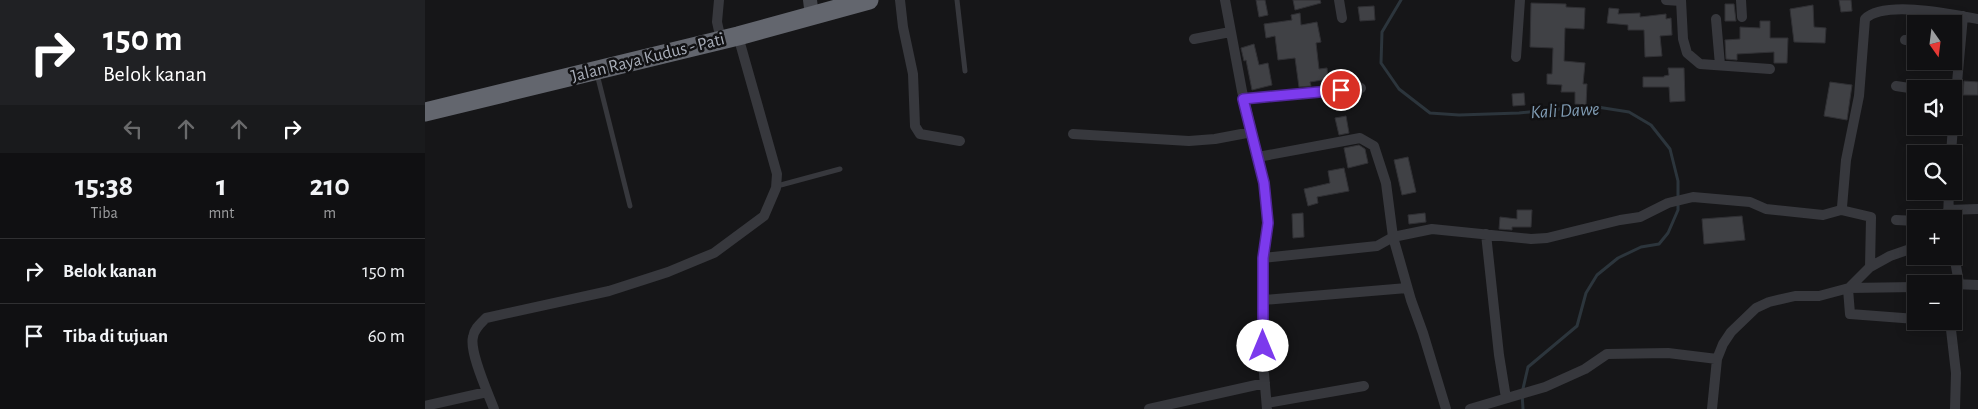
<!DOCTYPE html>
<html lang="id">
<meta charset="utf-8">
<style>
body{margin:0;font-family:"Alegreya Sans",sans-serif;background:#1e1e20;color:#f1f3f6;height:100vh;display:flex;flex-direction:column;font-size:19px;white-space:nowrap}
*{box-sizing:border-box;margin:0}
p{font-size:16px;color:#9c9d9f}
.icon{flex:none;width:28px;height:28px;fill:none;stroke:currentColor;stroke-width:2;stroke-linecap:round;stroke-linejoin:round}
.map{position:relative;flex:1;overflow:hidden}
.details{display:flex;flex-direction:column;background:#101012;width:425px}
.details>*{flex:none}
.guide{background:#202124;color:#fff;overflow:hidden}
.needle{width:32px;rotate:166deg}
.fabs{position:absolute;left:1482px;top:15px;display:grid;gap:10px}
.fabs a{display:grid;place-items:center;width:55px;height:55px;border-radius:0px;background:#101012;box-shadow:0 2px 12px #0003,0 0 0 1px #303032;font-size:25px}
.pin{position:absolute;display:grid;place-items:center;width:42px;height:42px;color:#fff;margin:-21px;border:2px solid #fff;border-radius:50%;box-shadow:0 1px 5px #0007}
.me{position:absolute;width:55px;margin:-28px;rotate:0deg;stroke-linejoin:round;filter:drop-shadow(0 0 4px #0008)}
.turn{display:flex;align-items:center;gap:18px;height:105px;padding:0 20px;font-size:22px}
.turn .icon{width:65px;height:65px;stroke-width:2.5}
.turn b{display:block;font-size:35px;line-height:42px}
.lanes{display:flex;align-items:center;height:48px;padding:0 20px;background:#0003;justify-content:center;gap:25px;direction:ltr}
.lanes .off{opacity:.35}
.eta{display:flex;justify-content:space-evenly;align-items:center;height:85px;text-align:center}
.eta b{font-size:30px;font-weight:700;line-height:35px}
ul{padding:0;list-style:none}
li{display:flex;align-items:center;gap:15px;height:65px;padding:0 20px;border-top:1px solid #303032}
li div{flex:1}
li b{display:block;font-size:19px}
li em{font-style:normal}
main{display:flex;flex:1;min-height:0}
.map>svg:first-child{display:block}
</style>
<main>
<section class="details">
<div class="guide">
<div class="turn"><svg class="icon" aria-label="right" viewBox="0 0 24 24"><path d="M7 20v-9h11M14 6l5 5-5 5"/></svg><div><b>150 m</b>Belok kanan</div></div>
<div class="lanes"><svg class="icon off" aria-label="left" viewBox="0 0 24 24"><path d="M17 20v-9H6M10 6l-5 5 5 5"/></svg><svg class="icon off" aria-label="ahead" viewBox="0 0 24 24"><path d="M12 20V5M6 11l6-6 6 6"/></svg><svg class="icon off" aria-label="ahead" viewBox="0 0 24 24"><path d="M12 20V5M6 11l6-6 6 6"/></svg><svg class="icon" aria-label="right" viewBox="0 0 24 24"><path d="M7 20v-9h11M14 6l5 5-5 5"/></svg></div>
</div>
<div class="eta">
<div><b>15:38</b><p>Tiba</p></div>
<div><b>1</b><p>mnt</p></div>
<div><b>210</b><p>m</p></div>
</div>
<ul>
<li><svg class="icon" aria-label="right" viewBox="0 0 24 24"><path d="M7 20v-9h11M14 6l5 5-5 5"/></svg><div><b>Belok kanan</b></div><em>150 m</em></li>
<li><svg class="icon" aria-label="arrive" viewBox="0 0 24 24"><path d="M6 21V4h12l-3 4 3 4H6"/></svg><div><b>Tiba di tujuan</b></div><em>60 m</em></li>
</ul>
</section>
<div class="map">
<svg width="1553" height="409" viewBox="0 0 1553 409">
<rect width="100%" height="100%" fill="#161618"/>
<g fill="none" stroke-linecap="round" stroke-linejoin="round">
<path stroke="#2c353c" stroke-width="3" d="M 976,0 L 957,32 L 956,63 L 974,89 L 1005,113 L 1034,115 L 1094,113 L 1166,106 L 1204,112 L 1226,125 L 1245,149 L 1253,181 L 1253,210 L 1243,233 L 1234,244 L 1216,247 L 1193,258 L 1172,275 L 1161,293 L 1152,326 L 1103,367 L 1097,393 L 1098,409"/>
</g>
<path fill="#404145" stroke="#303034" d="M 831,0 L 840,0 L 843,15 L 834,17 Z
M 868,0 L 895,0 L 896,3 L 870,10 Z
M 1414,0 L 1426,0 L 1427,11 L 1416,12 Z
M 1106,3 L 1141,4 L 1141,7 L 1160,8 L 1159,29 L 1140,28 L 1139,61 L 1160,63 L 1158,84 L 1162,84 L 1161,105 L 1150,104 L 1150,92 L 1136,92 L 1137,85 L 1122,84 L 1122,74 L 1127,74 L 1128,48 L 1105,47 Z
M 1300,4 L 1309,4 L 1311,21 L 1300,21 Z
M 1388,5 L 1389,27 L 1401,28 L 1400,43 L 1369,42 L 1365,9 Z
M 949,6 L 950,20 L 935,21 L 933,7 Z
M 1184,8 L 1194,9 L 1193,14 L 1215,13 L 1215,17 L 1241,14 L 1241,19 L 1246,18 L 1247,35 L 1235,36 L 1237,56 L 1220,57 L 1219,30 L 1203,30 L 1203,25 L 1182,23 Z
M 875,13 L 876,25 L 892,22 L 896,42 L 891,43 L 894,69 L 902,68 L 903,79 L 885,82 L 886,86 L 874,87 L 870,58 L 853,60 L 850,36 L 841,38 L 839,24 L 867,20 L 866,15 Z
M 1335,21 L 1345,21 L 1345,38 L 1363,38 L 1362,63 L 1349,63 L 1349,52 L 1312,54 L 1312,60 L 1301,59 L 1300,40 L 1315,39 L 1315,27 L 1335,28 Z
M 829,44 L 834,65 L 843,63 L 847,85 L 827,90 L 821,60 L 819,61 L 816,48 Z
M 1243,68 L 1259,68 L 1260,101 L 1245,102 L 1244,87 L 1218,87 L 1218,77 L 1239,77 L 1239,76 L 1244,75 Z
M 1539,81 L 1553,82 L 1553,95 L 1538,95 Z
M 1405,82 L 1427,85 L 1422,120 L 1399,116 Z
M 1099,93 L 1100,105 L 1088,106 L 1087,94 Z
M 921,116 L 924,133 L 914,135 L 910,118 Z
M 934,145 L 940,149 L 943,163 L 923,168 L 919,148 Z
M 983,157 L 991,192 L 977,195 L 969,160 Z
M 919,168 L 924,191 L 892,197 L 893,203 L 883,206 L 879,189 L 905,183 L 903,171 Z
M 1092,210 L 1107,210 L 1106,227 L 1087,227 L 1087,230 L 1074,229 L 1075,217 L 1092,219 Z
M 878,213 L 879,237 L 868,238 L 867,214 Z
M 1000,213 L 1001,222 L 984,224 L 983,215 Z
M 1317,216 L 1320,240 L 1279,244 L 1277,219 Z"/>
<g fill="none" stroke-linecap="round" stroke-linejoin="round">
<path stroke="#37383d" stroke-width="5" d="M 532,0 L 540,71
M 172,74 L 205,206
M 352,186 L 415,169"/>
<path stroke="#37383d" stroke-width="10" d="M 294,0 L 292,22 L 296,40
M 475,0 L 478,27 L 488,74 L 490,126 L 495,134 L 535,141
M 800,0 L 817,91 L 839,183 L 843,223 L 838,258 L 838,362 L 842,409
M 914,0 L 917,18
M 1241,0 L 1256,1
M 1256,0 L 1258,39 L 1262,53 L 1275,64 L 1345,69
M 1316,0 L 1317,17
M 1291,19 L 1295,65
M 769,39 L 805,32
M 1480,40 L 1491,40
M 1091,57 L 1095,0
M 1471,86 L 1491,89
M 819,99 L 936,88
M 1529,116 L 1538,16
M 648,134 L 764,141 L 790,139 L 827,132
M 1526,154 L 1528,126
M 833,157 L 935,138 L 949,146 L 961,183 L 968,237 L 1007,229 L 1106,239 L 1122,238 L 1195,220 L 1215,217 L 1243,203 L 1268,197 L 1325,202 L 1341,209 L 1398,215 L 1416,210 L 1417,207 L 1421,160 L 1434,96 L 1440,19 C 1459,0 1526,14 1553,19
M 1416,210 L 1446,217 L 1446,218 L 1445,267 L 1424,288
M 1523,210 L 1553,209
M 1523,219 L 1524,191
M 1471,220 L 1491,221
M 1061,234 L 1074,355 L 1081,398
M 1529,255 L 1534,283
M 838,258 L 952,246 L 968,237 L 986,300 L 998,333 L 1021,409
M 1445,267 L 1465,256 L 1491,247
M 1529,284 L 1553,285
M 1423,289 L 1425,314 L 1491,319
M 838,300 L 982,288
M 1525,321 L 1531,373 L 1530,409
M 842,403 L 939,386
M 0,406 L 62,392
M 69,409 C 63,393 44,352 48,337 C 49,329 55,324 61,318 L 184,291 L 243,272 L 289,253 L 339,216 L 351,188 L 352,174 L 313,36
M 724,409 L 840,383
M 1045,409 L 1120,387 L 1160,369 L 1182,354 L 1243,353 L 1292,359
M 1287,409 L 1292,359 L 1298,344 L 1306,332 L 1331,308 L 1344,302 L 1370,296 L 1394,296 L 1424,288 L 1491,287"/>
<path stroke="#45474d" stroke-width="14" d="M 385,0 L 387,16"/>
<path stroke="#63666e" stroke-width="19" d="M 0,112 L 313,36 L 444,0"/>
</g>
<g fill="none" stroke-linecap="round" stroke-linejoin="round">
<defs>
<path id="route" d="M 838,346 L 838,258 L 843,223 L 839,183 L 818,99 L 916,90"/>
</defs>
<use href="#route" stroke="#51269a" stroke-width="12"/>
<use href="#route" stroke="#7c3aed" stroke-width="9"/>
</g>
<g text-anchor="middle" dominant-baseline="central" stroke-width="5" stroke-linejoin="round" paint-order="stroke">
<g font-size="18" fill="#a8adb8" stroke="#111113">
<text transform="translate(223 58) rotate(-14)">Jalan Raya Kudus - Pati</text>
</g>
<g font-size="19" font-style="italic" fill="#7f9bb3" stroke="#111113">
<text transform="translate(1140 111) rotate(-3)">Kali Dawe</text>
</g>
</g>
</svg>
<div class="fabs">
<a><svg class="needle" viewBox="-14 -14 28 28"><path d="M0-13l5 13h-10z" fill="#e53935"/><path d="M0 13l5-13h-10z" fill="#9c9d9f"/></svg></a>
<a><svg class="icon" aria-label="sound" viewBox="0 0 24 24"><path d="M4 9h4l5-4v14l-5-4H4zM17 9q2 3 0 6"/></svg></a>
<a><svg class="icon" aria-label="search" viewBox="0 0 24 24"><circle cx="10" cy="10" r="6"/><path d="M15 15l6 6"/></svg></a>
<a>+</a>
<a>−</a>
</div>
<div class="pin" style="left:916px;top:90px;background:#d93025"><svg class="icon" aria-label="arrive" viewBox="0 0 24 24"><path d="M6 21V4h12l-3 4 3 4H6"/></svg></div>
<svg class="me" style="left:838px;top:346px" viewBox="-20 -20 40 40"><circle r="19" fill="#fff"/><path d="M0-13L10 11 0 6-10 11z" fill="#7c3aed"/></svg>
</div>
</main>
